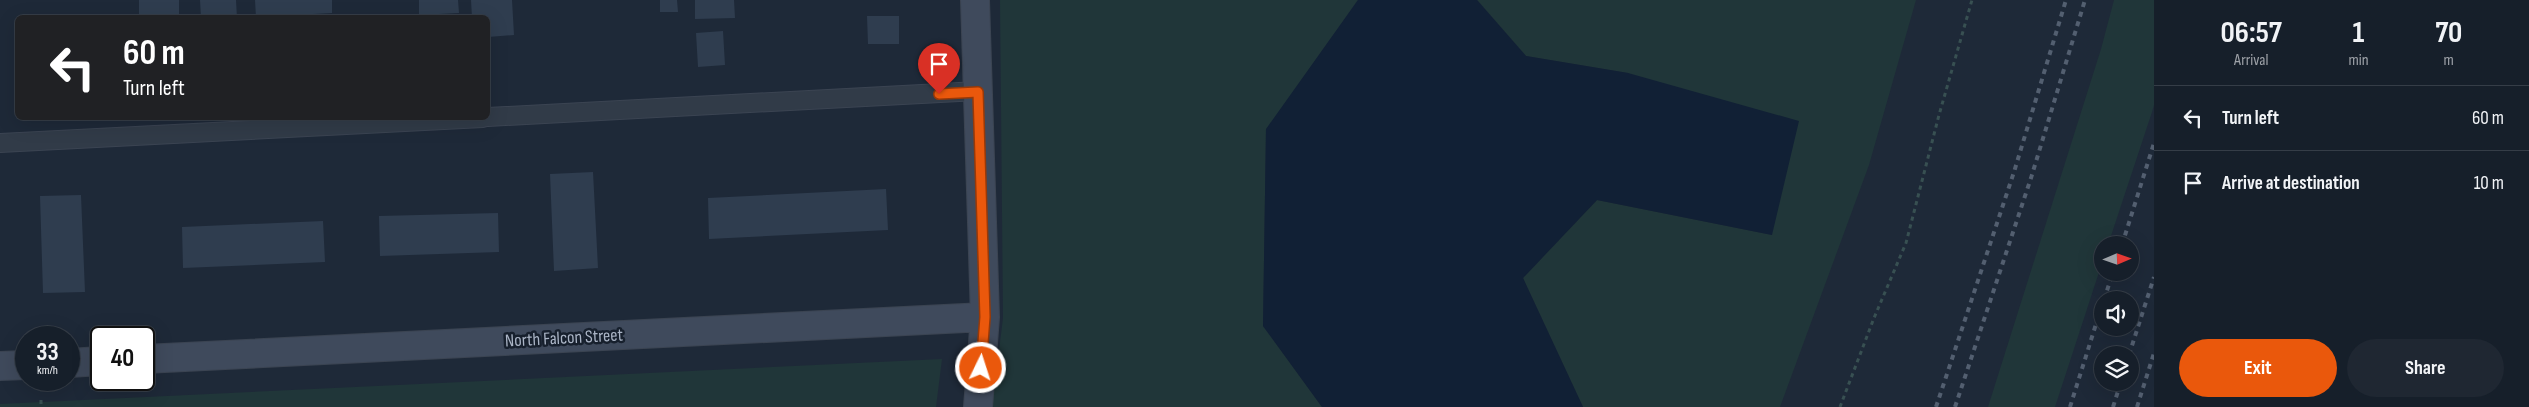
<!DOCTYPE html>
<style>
body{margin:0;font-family:"Sofia Sans Condensed",sans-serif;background:#1f2732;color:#f1f3f6;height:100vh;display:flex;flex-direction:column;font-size:19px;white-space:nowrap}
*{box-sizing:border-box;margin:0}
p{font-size:16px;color:#9ea2a8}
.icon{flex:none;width:28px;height:28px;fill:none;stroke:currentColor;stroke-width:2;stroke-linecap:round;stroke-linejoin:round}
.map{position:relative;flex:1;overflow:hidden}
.details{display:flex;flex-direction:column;background:#161f2a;width:375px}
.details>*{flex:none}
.guide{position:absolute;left:15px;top:15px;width:475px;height:105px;border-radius:8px;box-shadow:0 5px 20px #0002,0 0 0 1px #353d47;background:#202124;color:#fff;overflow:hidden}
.needle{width:32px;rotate:88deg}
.buttons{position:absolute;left:2094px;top:236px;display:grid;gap:10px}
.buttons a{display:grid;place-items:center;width:45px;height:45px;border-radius:50%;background:#161f2a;box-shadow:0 5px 20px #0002,0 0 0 1px #353d47;font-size:25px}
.speed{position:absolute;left:15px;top:326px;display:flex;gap:10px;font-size:25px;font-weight:700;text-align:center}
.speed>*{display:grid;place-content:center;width:65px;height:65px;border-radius:50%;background:#161f2a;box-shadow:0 5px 20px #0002,0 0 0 1px #353d47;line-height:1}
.speed small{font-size:12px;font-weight:400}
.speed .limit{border:2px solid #111;border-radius:8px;background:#fff;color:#111}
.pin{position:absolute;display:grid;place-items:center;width:42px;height:42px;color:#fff;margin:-51px -21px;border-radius:50% 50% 50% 0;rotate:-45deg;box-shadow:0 0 5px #0007}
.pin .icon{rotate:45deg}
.me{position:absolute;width:55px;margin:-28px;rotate:4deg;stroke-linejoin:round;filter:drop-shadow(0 0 4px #0008)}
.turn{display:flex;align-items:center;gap:18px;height:105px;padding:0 25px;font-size:22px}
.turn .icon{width:65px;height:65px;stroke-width:2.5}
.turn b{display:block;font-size:35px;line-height:42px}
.eta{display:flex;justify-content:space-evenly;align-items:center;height:85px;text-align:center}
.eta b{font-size:30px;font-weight:700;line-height:35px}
.cta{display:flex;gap:10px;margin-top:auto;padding:10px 25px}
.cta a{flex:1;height:58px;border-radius:30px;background:#ea580c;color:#fff;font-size:20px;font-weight:700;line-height:58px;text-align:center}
.cta a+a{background:#1f2732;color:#f1f3f6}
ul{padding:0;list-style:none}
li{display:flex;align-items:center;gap:15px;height:65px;padding:0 25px;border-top:1px solid #353d47}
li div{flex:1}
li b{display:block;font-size:19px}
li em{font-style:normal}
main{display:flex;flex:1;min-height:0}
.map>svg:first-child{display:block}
</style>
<main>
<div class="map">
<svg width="2154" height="407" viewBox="0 0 2154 407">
<rect width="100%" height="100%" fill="#1e2938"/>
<path fill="#203639" d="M 1000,0 L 1358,0 L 1266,130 L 1263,326 L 1322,407 L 992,407 L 1003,318 Z
M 1477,0 L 1916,0 L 1869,165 L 1780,407 L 1583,407 L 1523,278 L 1597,200 L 1772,235 L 1628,73 L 1526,56 Z
M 2114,0 L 2154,0 L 2154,105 L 2152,112 L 2108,245 L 2102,245 L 2102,263 L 2055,407 L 1988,407 L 2101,49 Z
M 942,359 L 936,407 L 0,407 L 0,404 Z"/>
<path fill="#112035" d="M 1358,0 L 1477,0 L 1526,56 L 1628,73 L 1799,121 L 1772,235 L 1597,200 L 1523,278 L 1583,407 L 1322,407 L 1263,326 L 1266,129 Z"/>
<path fill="#2f3d4f" d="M 139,0 L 179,0 L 179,18 L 139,18 Z
M 200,0 L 236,0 L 237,18 L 201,18 Z
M 255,0 L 332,0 L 332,13 L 295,15 L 295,18 L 256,18 Z
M 419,0 L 458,0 L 459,13 L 419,15 Z
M 471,0 L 512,0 L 514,35 L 488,37 L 488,18 L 472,18 Z
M 660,0 L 677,0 L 678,12 L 660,12 Z
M 695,0 L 734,0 L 735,18 L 695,19 Z
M 867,16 L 899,16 L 899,44 L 868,44 Z
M 723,31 L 725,65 L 698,67 L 696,33 Z
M 593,172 L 598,268 L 554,271 L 550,174 Z
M 886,189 L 888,230 L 709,239 L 708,198 Z
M 81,195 L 85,292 L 43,293 L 40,196 Z
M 498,213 L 499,252 L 380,256 L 379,216 Z
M 323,221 L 325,262 L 183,268 L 182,227 Z"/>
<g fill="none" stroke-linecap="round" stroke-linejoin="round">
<defs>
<path id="lane" d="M 488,117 L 978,91
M 0,143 L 483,118"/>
<path id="secondary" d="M 975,0 L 985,317 L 978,407
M 144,359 L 985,317
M 69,363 L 101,361
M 0,366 L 26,365"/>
</defs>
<use href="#lane" stroke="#3b4452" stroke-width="20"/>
<use href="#secondary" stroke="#3b4452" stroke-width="30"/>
<path stroke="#385052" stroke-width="3" stroke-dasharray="4 4" stroke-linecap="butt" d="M 41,400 L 41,407
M 1840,407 L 1874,318 L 1906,243 L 1939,115 L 1972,0"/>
<use href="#lane" stroke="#313b48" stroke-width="18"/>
<use href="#secondary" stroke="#3f4a5c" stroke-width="28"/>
<path stroke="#535f70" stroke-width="4" stroke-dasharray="5 5" stroke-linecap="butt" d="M 2122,245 L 2154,143
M 2104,300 L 2113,272
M 2129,355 L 2154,277
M 1936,407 L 2014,172 L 2066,0
M 1955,407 L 2031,178 L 2085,0
M 2070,407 L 2102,305
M 2113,407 L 2121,382
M 2137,407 L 2154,353"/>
</g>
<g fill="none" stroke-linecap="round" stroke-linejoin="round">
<defs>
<path id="route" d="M 939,94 L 978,92 L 985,317 L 981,368"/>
</defs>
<use href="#route" stroke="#983908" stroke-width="12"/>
<use href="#route" stroke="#ea580c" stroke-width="9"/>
</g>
<g text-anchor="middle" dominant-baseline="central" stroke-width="5" stroke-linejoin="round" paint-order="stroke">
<g font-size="18" fill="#abb5c6" stroke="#17202d">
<text transform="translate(564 338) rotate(-3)">North Falcon Street</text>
</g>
</g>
</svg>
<div class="buttons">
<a><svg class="needle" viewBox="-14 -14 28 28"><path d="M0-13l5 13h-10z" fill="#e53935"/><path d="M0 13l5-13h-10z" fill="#9ea2a8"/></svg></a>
<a><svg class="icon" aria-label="sound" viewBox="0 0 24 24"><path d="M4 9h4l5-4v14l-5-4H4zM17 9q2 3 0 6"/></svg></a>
<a><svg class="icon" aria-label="layers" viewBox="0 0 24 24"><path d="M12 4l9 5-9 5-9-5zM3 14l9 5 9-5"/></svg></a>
</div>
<div class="speed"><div>33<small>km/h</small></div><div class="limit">40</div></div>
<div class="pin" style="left:939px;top:94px;background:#d93025"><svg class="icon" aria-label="arrive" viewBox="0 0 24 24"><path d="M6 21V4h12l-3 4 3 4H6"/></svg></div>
<svg class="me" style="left:981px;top:368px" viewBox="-20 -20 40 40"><circle r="17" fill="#ea580c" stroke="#fff" stroke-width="3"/><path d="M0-11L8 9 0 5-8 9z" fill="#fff"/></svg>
<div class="guide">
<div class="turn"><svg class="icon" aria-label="left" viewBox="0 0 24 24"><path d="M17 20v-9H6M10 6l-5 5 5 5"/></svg><div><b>60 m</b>Turn left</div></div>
</div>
</div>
<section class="details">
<div class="eta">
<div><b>06:57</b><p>Arrival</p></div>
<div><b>1</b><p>min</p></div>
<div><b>70</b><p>m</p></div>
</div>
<ul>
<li><svg class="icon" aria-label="left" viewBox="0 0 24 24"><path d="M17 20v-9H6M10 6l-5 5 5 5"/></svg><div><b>Turn left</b></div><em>60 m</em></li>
<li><svg class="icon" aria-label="arrive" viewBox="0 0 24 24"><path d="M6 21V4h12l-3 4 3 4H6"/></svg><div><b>Arrive at destination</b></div><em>10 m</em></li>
</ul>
<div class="cta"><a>Exit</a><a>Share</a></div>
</section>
</main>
